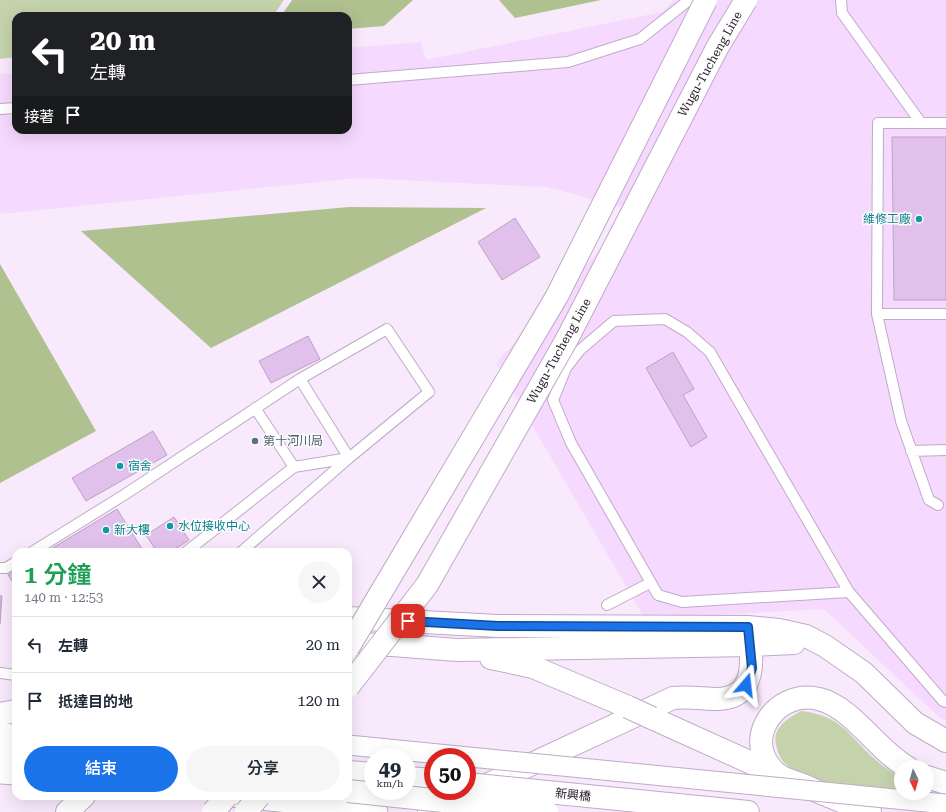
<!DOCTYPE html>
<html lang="zh-TW">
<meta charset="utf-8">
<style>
body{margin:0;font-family:"Roboto Serif","Noto Sans TC",serif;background:#f6f6f7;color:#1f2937;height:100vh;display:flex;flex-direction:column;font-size:15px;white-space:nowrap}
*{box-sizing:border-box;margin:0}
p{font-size:13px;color:#747a83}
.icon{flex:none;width:22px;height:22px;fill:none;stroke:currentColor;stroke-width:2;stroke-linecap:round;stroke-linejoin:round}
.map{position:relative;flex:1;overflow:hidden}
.drawer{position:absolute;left:12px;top:548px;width:340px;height:252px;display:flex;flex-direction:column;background:#fff;border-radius:12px;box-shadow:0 4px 16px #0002}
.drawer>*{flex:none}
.banner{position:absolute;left:12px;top:12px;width:340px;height:122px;border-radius:12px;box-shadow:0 4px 16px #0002;background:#202124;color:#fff;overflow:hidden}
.needle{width:26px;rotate:175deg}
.buttons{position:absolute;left:894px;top:760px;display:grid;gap:8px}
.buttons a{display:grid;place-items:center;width:40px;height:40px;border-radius:50%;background:#fff;box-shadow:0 4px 16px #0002;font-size:20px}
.speed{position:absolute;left:364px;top:748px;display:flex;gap:8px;font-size:20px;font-weight:700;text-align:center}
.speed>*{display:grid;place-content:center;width:52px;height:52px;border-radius:50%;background:#fff;box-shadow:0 4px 16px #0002;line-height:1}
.speed small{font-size:10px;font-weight:400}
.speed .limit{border:6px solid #d22;background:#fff;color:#111}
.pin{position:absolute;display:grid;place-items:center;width:34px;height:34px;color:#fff;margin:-17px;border-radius:8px;box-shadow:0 2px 6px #0006}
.me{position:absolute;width:44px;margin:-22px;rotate:17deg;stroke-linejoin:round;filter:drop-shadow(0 0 3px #0008)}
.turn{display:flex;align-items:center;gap:14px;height:84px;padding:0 12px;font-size:18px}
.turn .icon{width:52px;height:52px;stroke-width:2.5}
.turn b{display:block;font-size:28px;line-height:34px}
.then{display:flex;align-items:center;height:38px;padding:0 12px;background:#0003;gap:8px;font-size:15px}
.round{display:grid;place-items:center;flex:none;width:42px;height:42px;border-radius:21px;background:#f6f6f7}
.head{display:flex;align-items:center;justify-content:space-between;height:68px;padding:0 12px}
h1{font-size:24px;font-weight:600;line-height:30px;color:#1e9e55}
.primary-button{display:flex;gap:8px;margin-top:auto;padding:8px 12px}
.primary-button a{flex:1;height:46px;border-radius:24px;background:#1a73e8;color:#fff;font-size:16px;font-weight:600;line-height:46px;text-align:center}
.primary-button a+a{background:#f6f6f7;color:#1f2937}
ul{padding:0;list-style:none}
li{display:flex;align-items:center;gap:12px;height:56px;padding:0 12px;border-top:1px solid #e0e1e3}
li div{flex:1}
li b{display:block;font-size:15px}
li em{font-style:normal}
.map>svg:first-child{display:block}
</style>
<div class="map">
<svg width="946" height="812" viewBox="0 0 946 812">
<rect width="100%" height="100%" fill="#f8e9fc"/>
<path fill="#f6d9fe" d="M 674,0 L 946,0 L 946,721 L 940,718 L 824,609 L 645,619 L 496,363 L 636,211 L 547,187 L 358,178 L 0,214 L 0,74 L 16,73 L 16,130 L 348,130 L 348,48 L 421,42 L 426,60 L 662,12 Z"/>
<path fill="#c4d3ac" d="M 0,0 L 284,0 L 273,16 L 16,16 L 16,57 L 0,59 Z
M 801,711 C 843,716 847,735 876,760 C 883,767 893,772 901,778 L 901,793 L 927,793 L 927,791 L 946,796 L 946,799 C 904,795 820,794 788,766 C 781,761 778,753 776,745 C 772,728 788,718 801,711 Z"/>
<path fill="#afc18f" d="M 292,0 L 413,0 L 384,26 L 348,29 L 348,16 L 281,16 Z
M 499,0 L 601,0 L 515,18 Z
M 349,207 L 486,208 L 211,348 L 81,231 Z
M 0,264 L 96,431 L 0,483 Z"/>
<path fill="#e2c0ec" stroke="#bba4c2" d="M 892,137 L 946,137 L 946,300 L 894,300 Z
M 515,218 L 540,257 L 502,280 L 478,242 Z
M 308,336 L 320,359 L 271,383 L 259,361 Z
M 673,352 L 694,389 L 683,395 L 707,437 L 691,447 L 646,368 Z
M 153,431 L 167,455 L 86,501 L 72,478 Z
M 117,509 L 144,552 L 46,552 Z
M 174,517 L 189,540 L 171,552 L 157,552 L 146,535 Z
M 16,570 L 16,587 L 8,575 Z
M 0,596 L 2,596 L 0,624 Z"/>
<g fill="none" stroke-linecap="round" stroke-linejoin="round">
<defs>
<path id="lane" d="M 841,0 L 842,13 L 921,123
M 348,80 L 568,62 L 640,39 L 689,0
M 0,109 L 16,108
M 877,314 L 878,123 L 946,123
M 255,408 L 294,467
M 911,451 L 946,450
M 938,505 L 929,500 L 901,421 L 877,314 L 946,314
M 32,552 L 124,495 L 300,379 L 349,458 L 241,552
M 186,552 L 294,467 L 349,458 L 429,392 L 387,329 L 300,379
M 0,568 L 6,568 L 16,562
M 849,592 L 682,602 L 658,595 L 571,443 L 553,400 L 566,368 L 580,350 L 614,321 L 665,319 L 687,332 L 710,352 L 849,592 L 943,701 L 946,702
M 607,605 L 650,583
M 0,673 L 16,675"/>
<path id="street" d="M 0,774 L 16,775
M 220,796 L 378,812"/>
<path id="secondary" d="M 348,618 L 498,626 L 748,627 L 779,630 L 806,636 L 825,646 L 864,673 L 915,723 L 946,741
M 348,644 L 392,645 L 457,650 L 751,645 L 794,643
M 491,658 L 533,667 L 628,707
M 0,714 L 16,711
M 652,718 L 778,775
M 0,734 L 16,736
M 0,756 L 16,757
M 348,772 L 373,774
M 927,777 L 946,783
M 407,778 L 433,780
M 678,805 L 748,812
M 67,812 L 84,796
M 429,812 L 673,698 C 689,696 704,699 719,699 C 758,697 752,657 749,630
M 870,812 C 848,804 825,795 803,785 C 796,782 787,780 780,776 C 738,746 773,688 819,699 C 852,707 877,750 907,767"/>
</defs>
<use href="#lane" stroke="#c1aac7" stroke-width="12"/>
<use href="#street" stroke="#c1aac7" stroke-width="21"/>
<use href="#secondary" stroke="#c1aac7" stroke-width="24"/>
<use href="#lane" stroke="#fff" stroke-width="10"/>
<use href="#street" stroke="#fff" stroke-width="19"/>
<use href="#secondary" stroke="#fff" stroke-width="22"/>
<defs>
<path id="street-bridge" d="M 348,745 L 946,804"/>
<path id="secondary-bridge" d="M 628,707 L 652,718
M 467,784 L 678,805
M 348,791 L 547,812"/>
<path id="highway-bridge" d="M 348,648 L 557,296 L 706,0
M 348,687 L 427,585 L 567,339 L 717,48 L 746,0
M 213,812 L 227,796
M 246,812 L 259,796"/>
</defs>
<use href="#street-bridge" stroke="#c1aac7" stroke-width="21" stroke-linecap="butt"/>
<use href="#secondary-bridge" stroke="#c1aac7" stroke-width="24" stroke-linecap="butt"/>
<use href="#highway-bridge" stroke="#c1aac7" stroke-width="24" stroke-linecap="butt"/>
<use href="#street-bridge" stroke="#fff" stroke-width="19"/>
<use href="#secondary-bridge" stroke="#fff" stroke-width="22"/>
<use href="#highway-bridge" stroke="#fff" stroke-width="22"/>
</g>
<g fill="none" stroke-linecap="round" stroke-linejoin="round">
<defs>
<path id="route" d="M 408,621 L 498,626 L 748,627 L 752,668 L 746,685"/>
</defs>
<use href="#route" stroke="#114b97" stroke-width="10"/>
<use href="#route" stroke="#1a73e8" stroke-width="7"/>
</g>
<g fill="#0f9aa8" stroke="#fcfcfc" stroke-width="1.5">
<circle cx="919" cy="219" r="4"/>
<circle cx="120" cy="466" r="4"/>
<circle cx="170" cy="526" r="4"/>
<circle cx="106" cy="530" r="4"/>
</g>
<circle fill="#5c6f8a" stroke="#fcfcfc" stroke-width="1.5" cx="255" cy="441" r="4"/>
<g text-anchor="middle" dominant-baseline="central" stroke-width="3" stroke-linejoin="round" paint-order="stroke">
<g font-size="12" fill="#241b26" stroke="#fcfcfc">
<text transform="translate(710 64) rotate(-61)">Wugu-Tucheng Line</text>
<text transform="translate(559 351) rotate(-61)">Wugu-Tucheng Line</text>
<text transform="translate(573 795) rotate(6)">新興橋</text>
</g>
<g font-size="12" fill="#0d838f" stroke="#fcfcfc" text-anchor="start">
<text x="911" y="219" text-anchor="end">維修工廠</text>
<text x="128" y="466">宿舍</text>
<text x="178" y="526">水位接收中心</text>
<text x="114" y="530">新大樓</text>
</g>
<g font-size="12" fill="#4e5e75" stroke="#fcfcfc" text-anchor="start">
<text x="263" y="441">第十河川局</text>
</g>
</g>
</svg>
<div class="buttons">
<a><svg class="needle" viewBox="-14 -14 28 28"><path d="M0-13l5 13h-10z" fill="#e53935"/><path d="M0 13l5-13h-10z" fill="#747a83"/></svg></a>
</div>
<div class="speed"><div>49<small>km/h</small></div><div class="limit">50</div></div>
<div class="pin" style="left:408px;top:621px;background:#d93025"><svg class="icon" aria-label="arrive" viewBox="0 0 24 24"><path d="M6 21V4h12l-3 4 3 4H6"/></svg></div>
<svg class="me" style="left:746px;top:685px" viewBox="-20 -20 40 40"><path d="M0-17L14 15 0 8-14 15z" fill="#1a73e8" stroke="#fff" stroke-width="4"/></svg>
<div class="banner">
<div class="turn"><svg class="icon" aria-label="left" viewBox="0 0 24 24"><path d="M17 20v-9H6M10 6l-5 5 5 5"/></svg><div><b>20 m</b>左轉</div></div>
<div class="then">接著<svg class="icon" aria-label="arrive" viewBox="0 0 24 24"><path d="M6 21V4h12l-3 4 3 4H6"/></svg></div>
</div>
<section class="drawer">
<div class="head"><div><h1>1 分鐘</h1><p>140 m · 12:53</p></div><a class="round"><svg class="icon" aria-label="close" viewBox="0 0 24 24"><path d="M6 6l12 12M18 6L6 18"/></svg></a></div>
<ul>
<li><svg class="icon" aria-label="left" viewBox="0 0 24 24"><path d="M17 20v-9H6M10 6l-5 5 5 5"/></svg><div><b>左轉</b></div><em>20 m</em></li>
<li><svg class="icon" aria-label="arrive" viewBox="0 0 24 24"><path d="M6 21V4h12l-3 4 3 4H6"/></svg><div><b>抵達目的地</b></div><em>120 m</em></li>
</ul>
<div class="primary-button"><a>結束</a><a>分享</a></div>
</section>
</div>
